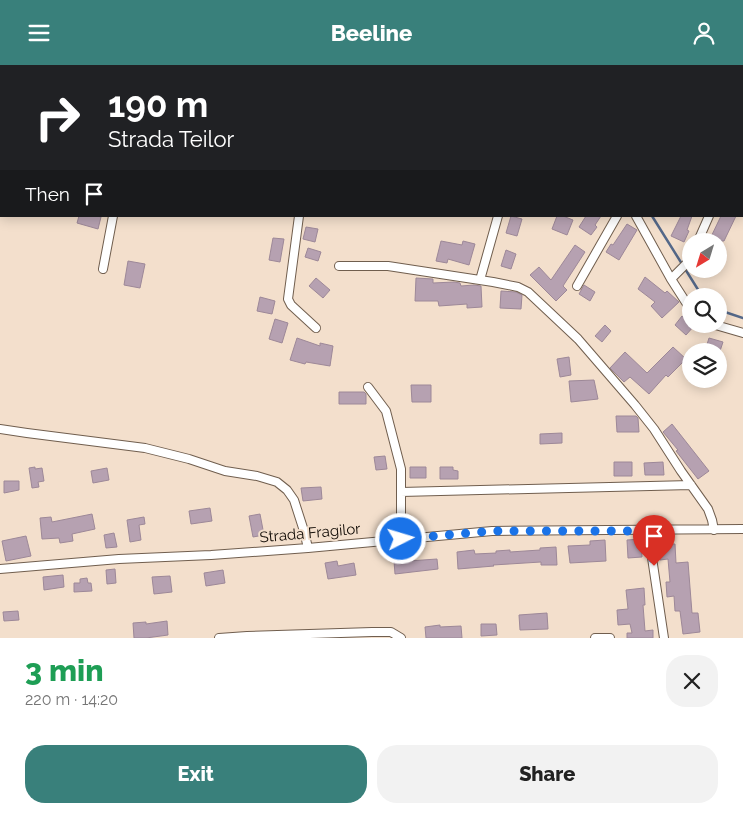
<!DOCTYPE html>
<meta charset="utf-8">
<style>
body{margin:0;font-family:Raleway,sans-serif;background:#f2f2f2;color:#222;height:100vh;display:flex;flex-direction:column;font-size:19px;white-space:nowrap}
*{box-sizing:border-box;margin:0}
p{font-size:16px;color:#767676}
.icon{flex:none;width:28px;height:28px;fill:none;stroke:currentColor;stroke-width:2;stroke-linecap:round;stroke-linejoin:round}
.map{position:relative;height:573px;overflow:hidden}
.side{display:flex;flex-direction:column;background:#fff;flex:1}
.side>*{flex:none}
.guide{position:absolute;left:0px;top:0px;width:744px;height:152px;box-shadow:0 2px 12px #0003;background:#202124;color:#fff;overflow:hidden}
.needle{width:32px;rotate:218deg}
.tools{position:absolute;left:682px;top:168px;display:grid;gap:10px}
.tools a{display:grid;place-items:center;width:45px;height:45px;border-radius:50%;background:#fff;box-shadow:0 2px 12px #0003;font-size:25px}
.pin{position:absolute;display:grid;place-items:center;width:42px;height:42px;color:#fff;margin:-51px -21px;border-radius:50% 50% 50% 0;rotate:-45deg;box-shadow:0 0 5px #0007}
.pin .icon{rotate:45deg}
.me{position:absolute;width:55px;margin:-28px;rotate:85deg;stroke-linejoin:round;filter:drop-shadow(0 0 4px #0008)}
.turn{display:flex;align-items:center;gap:18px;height:105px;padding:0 25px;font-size:22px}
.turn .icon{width:65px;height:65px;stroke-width:2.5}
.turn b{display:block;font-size:35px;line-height:42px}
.then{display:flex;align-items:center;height:48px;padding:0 25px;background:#0003;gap:10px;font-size:19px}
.round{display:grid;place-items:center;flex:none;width:52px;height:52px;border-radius:20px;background:#f2f2f2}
.headline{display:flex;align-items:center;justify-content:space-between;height:85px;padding:0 25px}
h1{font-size:30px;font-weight:800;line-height:38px;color:#1e9e55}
.primary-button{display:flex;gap:10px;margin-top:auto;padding:10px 25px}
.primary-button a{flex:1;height:58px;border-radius:20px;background:#39807b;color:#fff;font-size:20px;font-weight:800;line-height:58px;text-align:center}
.primary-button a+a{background:#f2f2f2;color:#222}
header{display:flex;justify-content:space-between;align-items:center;height:65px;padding:0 25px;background:#39807b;color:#fff;font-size:22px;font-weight:800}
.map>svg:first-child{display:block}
</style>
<header><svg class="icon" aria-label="menu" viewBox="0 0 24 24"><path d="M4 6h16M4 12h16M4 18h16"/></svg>Beeline<svg class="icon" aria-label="person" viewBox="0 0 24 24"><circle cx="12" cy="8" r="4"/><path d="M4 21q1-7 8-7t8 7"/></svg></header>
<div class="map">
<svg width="743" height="573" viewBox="0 0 743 573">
<rect width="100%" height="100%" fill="#f3dfcc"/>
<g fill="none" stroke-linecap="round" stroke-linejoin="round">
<path stroke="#546889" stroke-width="2.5" d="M 78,0 L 81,1
M 652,151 L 702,231
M 719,245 L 743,253"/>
</g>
<path fill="#b6a1b1" stroke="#9d8898" d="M 79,151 L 97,151 L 101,152 L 98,164 L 77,158 Z
M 511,151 L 522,154 L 517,171 L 506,168 Z
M 557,151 L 563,151 L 573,155 L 567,170 L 552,164 Z
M 586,151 L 601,151 L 595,160 L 597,162 L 591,170 L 579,162 Z
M 681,151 L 692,151 L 687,165 L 689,166 L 684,177 L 671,171 Z
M 721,151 L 736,151 L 724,176 L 709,176 Z
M 627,159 L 637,165 L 619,195 L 606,187 L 611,179 L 613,180 Z
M 306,162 L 318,164 L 315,177 L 303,174 Z
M 273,173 L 284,174 L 280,197 L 269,195 Z
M 441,176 L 462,180 L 463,176 L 475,179 L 469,200 L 448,194 L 447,198 L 436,196 Z
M 575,180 L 585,187 L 563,221 L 567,225 L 556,236 L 530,210 L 539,202 L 551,215 Z
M 308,183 L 321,187 L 318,196 L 305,192 Z
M 506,185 L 516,189 L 511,204 L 501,201 Z
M 128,196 L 145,199 L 140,223 L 124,220 Z
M 645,212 L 665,228 L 667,226 L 679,237 L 662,253 L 651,241 L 655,237 L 638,224 Z
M 316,213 L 330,225 L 323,233 L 309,221 Z
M 416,213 L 433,214 L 433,218 L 454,217 L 460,218 L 461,221 L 474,220 L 481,221 L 482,242 L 467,243 L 467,239 L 439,241 L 438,236 L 415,236 Z
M 584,220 L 595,227 L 590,236 L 579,229 Z
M 501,226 L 516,227 L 522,230 L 521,244 L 500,243 Z
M 260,232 L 275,236 L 272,249 L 257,246 Z
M 682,251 L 694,261 L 686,270 L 675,260 Z
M 275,254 L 288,258 L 282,278 L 269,274 Z
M 605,260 L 611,266 L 602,277 L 595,271 Z
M 297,273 L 320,281 L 320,278 L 333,281 L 330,301 L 306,297 L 305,299 L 290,295 Z
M 709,273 L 723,277 L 720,286 L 705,286 Z
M 673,282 L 686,294 L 668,312 L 666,310 L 649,329 L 630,312 L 624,317 L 610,303 L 625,287 L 647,308 Z
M 569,292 L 571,310 L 560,312 L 557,294 Z
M 594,315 L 598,334 L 571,337 L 569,316 Z
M 411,320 L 431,320 L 431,337 L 412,337 Z
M 339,327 L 364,327 L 366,329 L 366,339 L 339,339 Z
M 616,351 L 636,351 L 638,353 L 639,367 L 617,367 Z
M 672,359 L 709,406 L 698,414 L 676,386 L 678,385 L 663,367 Z
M 562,368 L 562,378 L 540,379 L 540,369 Z
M 385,391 L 387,404 L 376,405 L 374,392 Z
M 614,397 L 632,397 L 632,411 L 614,411 Z
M 663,397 L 664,410 L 645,410 L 644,398 Z
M 35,402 L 35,404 L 42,403 L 44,416 L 38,417 L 39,422 L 32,423 L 29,403 Z
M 410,402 L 426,402 L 426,413 L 410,413 Z
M 440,402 L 453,402 L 453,405 L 458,406 L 458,414 L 440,414 Z
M 107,403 L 109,415 L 93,418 L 91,406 Z
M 4,416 L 19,416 L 19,425 L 4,428 Z
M 321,422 L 322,434 L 303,436 L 301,423 Z
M 210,443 L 212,456 L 191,459 L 189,446 Z
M 92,449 L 95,464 L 72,469 L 73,476 L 60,478 L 59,473 L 42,474 L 40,453 L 51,452 L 52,457 Z
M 260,449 L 264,470 L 253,472 L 249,451 Z
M 144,452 L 145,459 L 139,460 L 141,475 L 130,477 L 127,455 Z
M 114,468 L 117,482 L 106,483 L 104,470 Z
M 26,471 L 31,491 L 6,496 L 2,476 Z
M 641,474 L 642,492 L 628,493 L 627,475 Z
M 605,475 L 606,496 L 570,498 L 568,481 L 590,480 L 590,476 Z
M 675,479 L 676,498 L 688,497 L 692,548 L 698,548 L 700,567 L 683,569 L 680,546 L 675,546 L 674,531 L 667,532 L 666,517 L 670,517 L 668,494 L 660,495 L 658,480 Z
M 556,482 L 557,500 L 541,500 L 541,497 L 493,500 L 494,501 L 458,504 L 457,487 L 474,485 L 475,489 L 496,488 L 496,486 L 510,485 L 510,487 L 540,485 L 540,483 Z
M 437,494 L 438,504 L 395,509 L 394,496 L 409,495 L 409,496 Z
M 337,496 L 338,501 L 354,498 L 356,510 L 328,514 L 325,498 Z
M 115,504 L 116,518 L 107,519 L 106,505 Z
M 223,505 L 225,518 L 206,521 L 204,508 Z
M 63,510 L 64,522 L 44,525 L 43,512 Z
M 170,511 L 172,527 L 154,529 L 152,512 Z
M 87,513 L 88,518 L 91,518 L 92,526 L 74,527 L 74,518 L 80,518 L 80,514 Z
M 644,523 L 645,540 L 643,540 L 645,566 L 653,565 L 653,573 L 627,573 L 627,568 L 632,568 L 630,559 L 618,560 L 617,545 L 628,544 L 626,525 Z
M 18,546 L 19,555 L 4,556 L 3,547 Z
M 547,548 L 548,564 L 520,565 L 519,550 Z
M 167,556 L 168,570 L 146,573 L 134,573 L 133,558 L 146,557 L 146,559 Z
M 481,559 L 496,559 L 497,570 L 481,571 Z
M 440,560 L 440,562 L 461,561 L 462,573 L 426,573 L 425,562 Z"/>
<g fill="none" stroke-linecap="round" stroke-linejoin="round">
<defs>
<path id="street" d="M 47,0 L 49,1
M 742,74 L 743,73
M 299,151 L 288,234 L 291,240 L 316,263
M 636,151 L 671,214 L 687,239 L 691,244
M 698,176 L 709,151
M 339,201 L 388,201 L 493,217 L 518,222 L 528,227 L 578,274 L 635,340 L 654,364 L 681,406 L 708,444 L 712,455 L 714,465
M 103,204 L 113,151
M 671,214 L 689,196 L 691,191
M 480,215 L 498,151
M 577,221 L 617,151
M 712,259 L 743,268
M 368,322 L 386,346 L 401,404 L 401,474
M 0,364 L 27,368 L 145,383 L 189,394 L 225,406 L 257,411 L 277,417 L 287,425 L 294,435 L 304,466 L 308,483
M 401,427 L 691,420
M 648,466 L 664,573
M 0,504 L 119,494 L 211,490 L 308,483 L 492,466 L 743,464
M 219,573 L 247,571 L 372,567 L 391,567 L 401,573
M 595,573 L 610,573"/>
</defs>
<use href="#street" stroke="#705e4e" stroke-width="10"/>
<use href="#street" stroke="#fff" stroke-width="8"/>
</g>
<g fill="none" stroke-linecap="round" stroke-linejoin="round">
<path stroke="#1a73e8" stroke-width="9" stroke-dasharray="0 16.2" d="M 401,474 L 492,466 L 648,466 L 654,501"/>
</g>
<g text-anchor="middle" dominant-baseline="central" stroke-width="4" stroke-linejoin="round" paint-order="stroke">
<g font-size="15" fill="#110b05" stroke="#f3dfcc">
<text transform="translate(310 468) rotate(-5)">Strada Fragilor</text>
</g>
</g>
</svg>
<div class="tools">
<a><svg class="needle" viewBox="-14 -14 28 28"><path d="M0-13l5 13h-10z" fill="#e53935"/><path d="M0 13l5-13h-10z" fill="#767676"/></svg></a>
<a><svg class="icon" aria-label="search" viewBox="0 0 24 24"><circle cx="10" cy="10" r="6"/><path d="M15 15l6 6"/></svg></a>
<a><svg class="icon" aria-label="layers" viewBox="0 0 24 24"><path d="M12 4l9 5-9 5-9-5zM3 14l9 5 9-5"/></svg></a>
</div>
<div class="pin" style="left:654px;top:501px;background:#d93025"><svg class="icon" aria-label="arrive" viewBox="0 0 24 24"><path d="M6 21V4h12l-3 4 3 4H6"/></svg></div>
<svg class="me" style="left:401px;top:474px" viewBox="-20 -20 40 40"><circle r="17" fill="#1a73e8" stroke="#fff" stroke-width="3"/><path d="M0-11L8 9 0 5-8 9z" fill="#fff"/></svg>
<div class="guide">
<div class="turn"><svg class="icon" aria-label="right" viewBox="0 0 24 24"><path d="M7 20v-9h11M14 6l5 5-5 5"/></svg><div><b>190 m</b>Strada Teilor</div></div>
<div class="then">Then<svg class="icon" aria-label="arrive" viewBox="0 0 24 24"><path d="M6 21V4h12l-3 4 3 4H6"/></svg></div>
</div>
</div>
<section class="side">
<div class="headline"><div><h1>3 min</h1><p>220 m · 14:20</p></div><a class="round"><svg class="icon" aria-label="close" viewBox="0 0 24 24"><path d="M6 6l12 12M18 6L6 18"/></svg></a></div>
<div class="primary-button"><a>Exit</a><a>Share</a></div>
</section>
